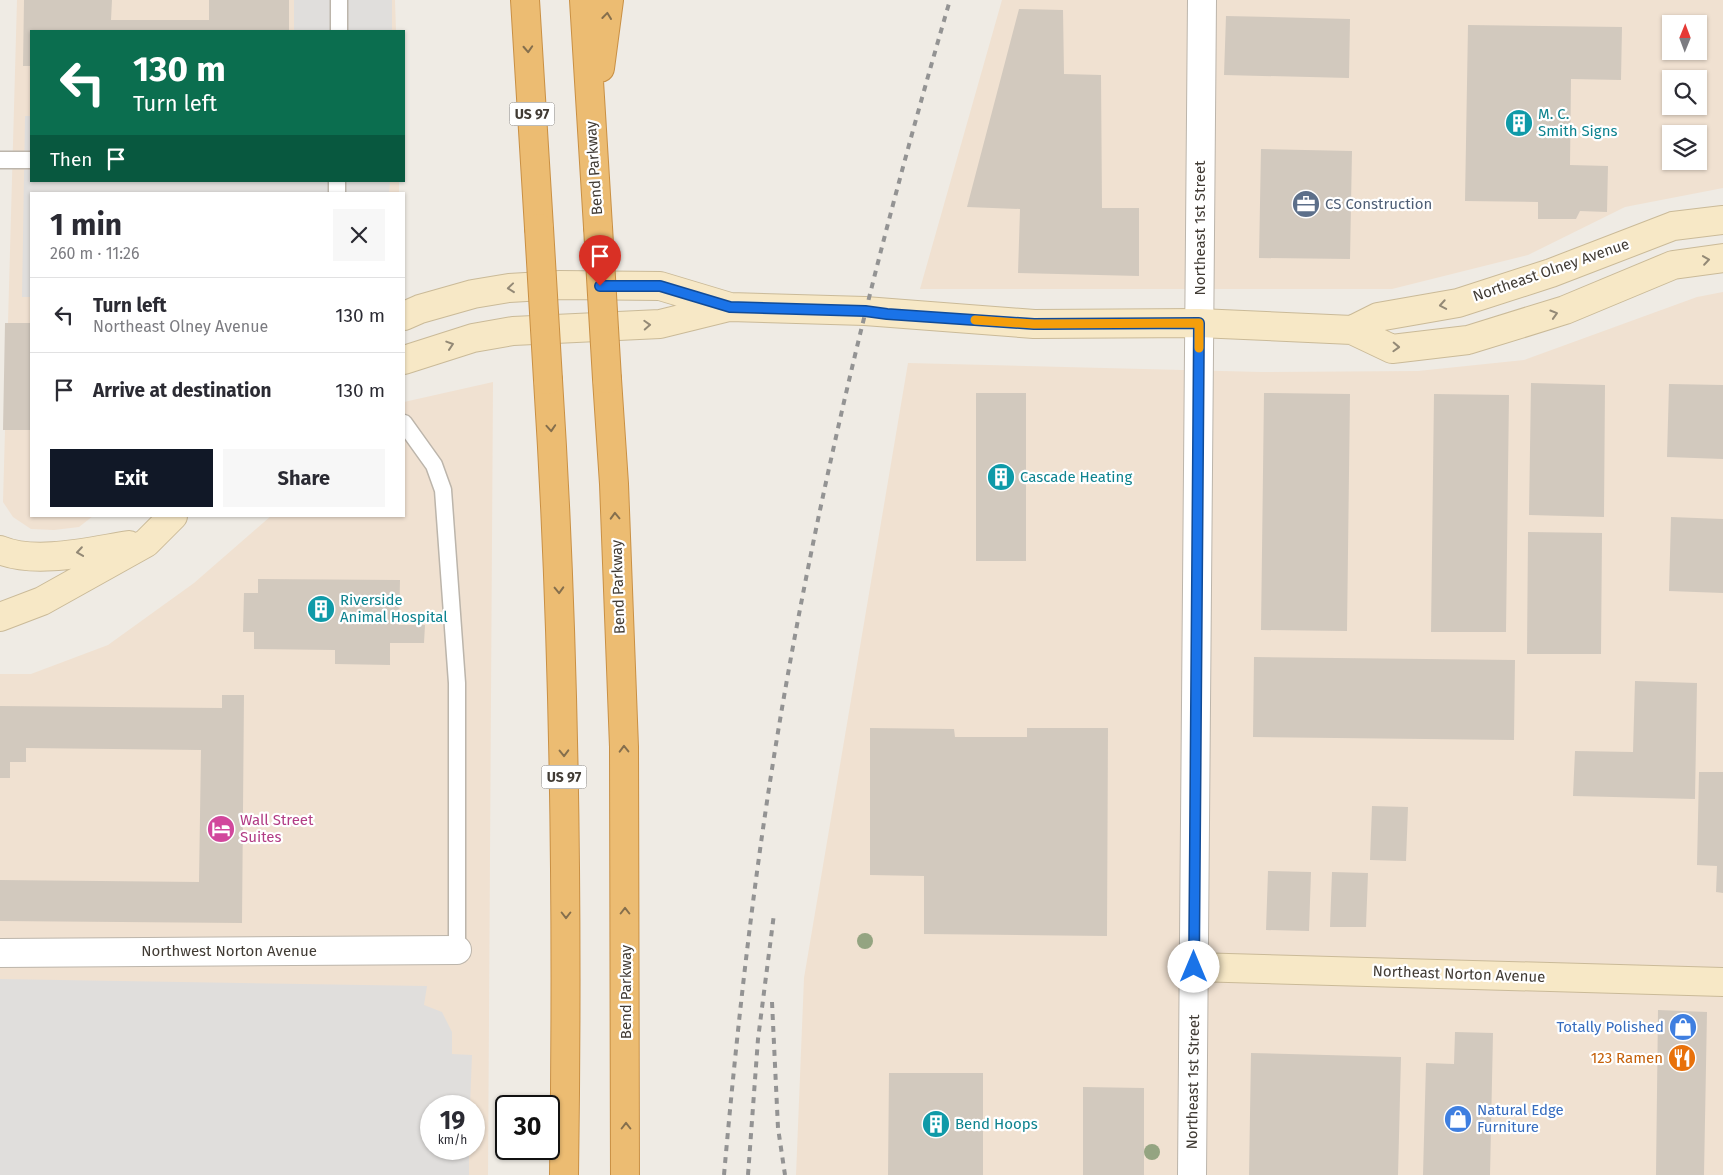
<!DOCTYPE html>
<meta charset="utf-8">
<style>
body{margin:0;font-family:"Fira Sans",sans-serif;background:#f7f7f7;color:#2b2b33;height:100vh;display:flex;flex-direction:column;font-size:19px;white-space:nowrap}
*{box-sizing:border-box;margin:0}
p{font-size:16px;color:#7c7c81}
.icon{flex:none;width:28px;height:28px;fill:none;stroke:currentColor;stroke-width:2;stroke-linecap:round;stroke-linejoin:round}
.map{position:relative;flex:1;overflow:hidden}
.side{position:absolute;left:30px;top:192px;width:375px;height:325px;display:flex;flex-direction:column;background:#fff;border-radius:0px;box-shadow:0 1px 4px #0004}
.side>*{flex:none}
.top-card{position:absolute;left:30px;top:30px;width:375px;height:152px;border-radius:0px;box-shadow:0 1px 4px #0004;background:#0b6e4f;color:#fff;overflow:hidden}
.needle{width:32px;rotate:1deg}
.fabs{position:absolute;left:1662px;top:15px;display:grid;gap:10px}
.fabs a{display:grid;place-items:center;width:45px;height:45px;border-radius:0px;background:#fff;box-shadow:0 1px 4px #0004;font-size:25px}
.speed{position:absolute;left:420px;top:1095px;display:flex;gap:10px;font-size:25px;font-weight:700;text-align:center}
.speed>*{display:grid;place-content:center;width:65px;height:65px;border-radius:50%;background:#fff;box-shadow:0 1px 4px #0004;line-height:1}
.speed small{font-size:12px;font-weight:400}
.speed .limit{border:2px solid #111;border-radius:8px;background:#fff;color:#111}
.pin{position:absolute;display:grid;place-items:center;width:42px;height:42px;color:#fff;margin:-51px -21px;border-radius:50% 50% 50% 0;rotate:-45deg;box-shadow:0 0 5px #0007}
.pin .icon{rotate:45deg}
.me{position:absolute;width:55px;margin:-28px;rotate:0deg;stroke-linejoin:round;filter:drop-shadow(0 0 4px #0008)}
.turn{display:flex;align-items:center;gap:18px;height:105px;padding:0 20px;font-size:22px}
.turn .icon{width:65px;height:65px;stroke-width:2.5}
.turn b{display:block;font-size:35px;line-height:42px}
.then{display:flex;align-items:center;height:48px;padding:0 20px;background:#0003;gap:10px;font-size:19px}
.round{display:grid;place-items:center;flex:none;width:52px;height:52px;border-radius:0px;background:#f7f7f7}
.summary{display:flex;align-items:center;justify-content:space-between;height:85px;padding:0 20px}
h1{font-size:30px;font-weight:700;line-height:38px}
.cta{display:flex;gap:10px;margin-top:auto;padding:10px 20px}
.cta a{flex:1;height:58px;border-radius:0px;background:#111827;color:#fff;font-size:20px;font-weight:700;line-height:58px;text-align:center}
.cta a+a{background:#f7f7f7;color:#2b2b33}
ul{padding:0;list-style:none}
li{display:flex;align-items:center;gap:15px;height:75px;padding:0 20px;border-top:1px solid #e1e1e2}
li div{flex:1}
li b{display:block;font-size:19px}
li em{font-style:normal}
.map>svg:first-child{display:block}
</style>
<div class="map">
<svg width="1723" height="1175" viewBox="0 0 1723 1175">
<rect width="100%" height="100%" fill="#efebe4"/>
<path fill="#f0e1d1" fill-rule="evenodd" d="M 17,0 L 395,0 L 396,31 L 31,31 L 31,181 L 399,181 L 399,194 L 31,194 L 31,516 L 93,516 L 79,527 L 54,530 L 31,529 L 13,517 L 3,502 Z
M 1002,0 L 1723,0 L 1723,188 L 1625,207 L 1528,255 L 1392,289 L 920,289 ZM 1671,24 L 1699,24 L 1699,51 L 1671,51 ZM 1671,79 L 1699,79 L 1699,106 L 1671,106 ZM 1671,134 L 1699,134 L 1699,161 L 1671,161 Z
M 1723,292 L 1723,1175 L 796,1175 L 804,978 L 908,363 L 1261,372 L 1418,371 L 1524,360 L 1697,297 Z
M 493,382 L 488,1175 L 0,1175 L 0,674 L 31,674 L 108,645 L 194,583 L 271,516 L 404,516 L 404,402 ZM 431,1106 L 474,1106 L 474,1149 L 431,1149 Z"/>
<path fill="#e0dedc" d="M 294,0 L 392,0 L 392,31 L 294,31 Z
M 25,116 L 31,116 L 31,181 L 390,181 L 389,194 L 31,194 L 31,297 L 22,297 Z
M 0,979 L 427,986 L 424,1005 L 442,1012 L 452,1032 L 452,1054 L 472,1055 L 470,1106 L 431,1106 L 431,1149 L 469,1149 L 469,1175 L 0,1175 Z"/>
<path fill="#d2c9be" d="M 24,0 L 112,0 L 111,20 L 209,20 L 209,0 L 289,0 L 289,31 L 31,31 L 31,66 L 23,66 Z
M 1019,9 L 1063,10 L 1064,74 L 1101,75 L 1102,208 L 1139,208 L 1139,276 L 1018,273 L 1020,209 L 967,207 Z
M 1226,16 L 1350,19 L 1349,78 L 1224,75 Z
M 1468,25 L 1622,27 L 1621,80 L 1571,79 L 1570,165 L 1608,166 L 1607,212 L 1580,211 L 1576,219 L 1538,219 L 1538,202 L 1465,201 Z
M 1261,149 L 1352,151 L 1350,259 L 1259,258 Z
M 5,323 L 31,323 L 31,430 L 3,430 Z
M 1531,383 L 1605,385 L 1604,517 L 1529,515 Z
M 1669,384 L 1723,385 L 1723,459 L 1667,457 Z
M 976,393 L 1026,393 L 1026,561 L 976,561 Z
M 1264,393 L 1350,394 L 1347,631 L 1261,630 Z
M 1434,394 L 1509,395 L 1506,632 L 1431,632 Z
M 1671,517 L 1723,519 L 1723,593 L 1669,591 Z
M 1528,532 L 1602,533 L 1601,654 L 1527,654 Z
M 258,579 L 400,580 L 399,625 L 425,625 L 424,643 L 390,643 L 390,665 L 335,664 L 335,650 L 254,649 L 254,632 L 243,632 L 244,593 L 258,593 Z
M 1254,657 L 1515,660 L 1514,740 L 1253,737 Z
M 1635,681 L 1697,683 L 1695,799 L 1573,796 L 1575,751 L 1633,752 Z
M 222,695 L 244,695 L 242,923 L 0,921 L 0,880 L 199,882 L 201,750 L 26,748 L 26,762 L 10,762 L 10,778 L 0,778 L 0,706 L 222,708 Z
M 870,728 L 954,729 L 955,737 L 1027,737 L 1027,728 L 1108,728 L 1107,936 L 924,934 L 924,876 L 870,875 Z
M 1699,772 L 1723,772 L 1723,893 L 1716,892 L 1717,866 L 1697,865 Z
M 1372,806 L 1408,807 L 1406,861 L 1370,860 Z
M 1268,871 L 1311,872 L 1309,931 L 1266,930 Z
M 1332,872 L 1368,873 L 1366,927 L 1330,927 Z
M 1658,1010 L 1707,1012 L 1704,1175 L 1656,1175 Z
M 1455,1032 L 1493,1033 L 1490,1175 L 1423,1175 L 1426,1063 L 1454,1064 Z
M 1251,1053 L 1401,1057 L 1398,1175 L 1249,1175 Z
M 889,1073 L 983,1073 L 983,1175 L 888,1175 Z
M 1083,1087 L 1144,1088 L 1144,1175 L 1083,1175 Z"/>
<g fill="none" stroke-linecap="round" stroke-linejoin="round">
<defs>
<path id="lane" d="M 339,31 L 339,0
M 0,160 L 31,160
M 337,194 L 337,181
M 404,423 L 434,465 L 443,490 L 457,683 L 457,950"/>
<path id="street" d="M 0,953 L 457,950
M 1192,1175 L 1202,0"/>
<path id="secondary" d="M 404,316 L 420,309 L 473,294 L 509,288 L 560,285 L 660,286 L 730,307 L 865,311 L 1034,324 L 1199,323 L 1352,330 L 1392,349 L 1468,340 L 1565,310 L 1673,265 L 1723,258
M 1352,330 L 1378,317 L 1458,303 L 1551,273 L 1673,226 L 1723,220
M 404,360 L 473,338 L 513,331 L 660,324 L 729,307
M 0,550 C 36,565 91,551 129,545
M 0,617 L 42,601 L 146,543 L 173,516
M 1194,967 L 1723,982"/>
<path id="highway" d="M 525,0 L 539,228
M 584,0 L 598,227
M 600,68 L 609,0
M 607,379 L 614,484 L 624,747 L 625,1175
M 548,380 C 565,644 568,910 564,1175"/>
</defs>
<use href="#lane" stroke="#bcb5ab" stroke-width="19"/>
<use href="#street" stroke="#bcb5ab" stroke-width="30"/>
<use href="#secondary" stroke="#caba98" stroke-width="30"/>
<use href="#highway" stroke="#c99044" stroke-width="30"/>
<use href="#lane" stroke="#fff" stroke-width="16"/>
<use href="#street" stroke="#fff" stroke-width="28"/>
<use href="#secondary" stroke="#f7e8c6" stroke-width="28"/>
<use href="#highway" stroke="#ecbc72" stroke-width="28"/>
<path stroke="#939393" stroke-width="4" stroke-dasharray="6 6" stroke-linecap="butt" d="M 772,1002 L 778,1128 L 785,1175
M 724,1175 C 737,1029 753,883 777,738 C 818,489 879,243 950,0
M 748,1175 L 758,1039 L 774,914"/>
<defs>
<path id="highway-bridge" d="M 598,227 L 607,379
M 539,228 L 548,380"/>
</defs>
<use href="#highway-bridge" stroke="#c99044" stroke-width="30" stroke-linecap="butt"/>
<use href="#highway-bridge" stroke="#ecbc72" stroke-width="28"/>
</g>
<g fill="#94a481">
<circle cx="865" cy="941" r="8"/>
<circle cx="1152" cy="1152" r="8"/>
</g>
<defs><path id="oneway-chevron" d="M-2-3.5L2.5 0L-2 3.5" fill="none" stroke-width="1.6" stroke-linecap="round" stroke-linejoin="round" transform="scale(1.25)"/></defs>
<g stroke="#856f4d">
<use href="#oneway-chevron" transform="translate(607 16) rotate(-83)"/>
<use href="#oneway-chevron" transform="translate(528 49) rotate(87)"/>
<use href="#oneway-chevron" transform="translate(551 428) rotate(86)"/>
<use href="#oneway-chevron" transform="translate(615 516) rotate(-92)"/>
<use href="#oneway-chevron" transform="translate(559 590) rotate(88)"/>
<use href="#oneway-chevron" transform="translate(624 749) rotate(-91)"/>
<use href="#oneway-chevron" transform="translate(564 753) rotate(89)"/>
<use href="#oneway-chevron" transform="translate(625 911) rotate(-90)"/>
<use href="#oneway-chevron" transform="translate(566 915) rotate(90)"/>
<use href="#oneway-chevron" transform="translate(626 1126) rotate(-90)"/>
</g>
<g stroke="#938976">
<use href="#oneway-chevron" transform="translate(1706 260) rotate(-8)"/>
<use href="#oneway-chevron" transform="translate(511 288) rotate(174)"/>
<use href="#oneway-chevron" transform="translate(1443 305) rotate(170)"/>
<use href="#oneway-chevron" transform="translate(1554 314) rotate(-17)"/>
<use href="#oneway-chevron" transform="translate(647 325) rotate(-3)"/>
<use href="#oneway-chevron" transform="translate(450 345) rotate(-18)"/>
<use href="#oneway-chevron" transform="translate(1396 347) rotate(2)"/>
<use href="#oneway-chevron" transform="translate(80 552) rotate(172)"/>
</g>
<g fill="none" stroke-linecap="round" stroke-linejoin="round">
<defs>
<path id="route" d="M 600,286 L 660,286 L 730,307 L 865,311 L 887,314 L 1034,324 L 1199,323 L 1194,967"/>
</defs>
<use href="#route" stroke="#114b97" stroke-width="12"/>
<use href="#route" stroke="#1a73e8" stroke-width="9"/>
<path stroke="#f59e0b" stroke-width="9" d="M 975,320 L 1034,324 L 1199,323 L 1199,348"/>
</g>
<defs>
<symbol id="building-disc" viewBox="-11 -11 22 22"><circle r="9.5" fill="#0f9aa8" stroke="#fff"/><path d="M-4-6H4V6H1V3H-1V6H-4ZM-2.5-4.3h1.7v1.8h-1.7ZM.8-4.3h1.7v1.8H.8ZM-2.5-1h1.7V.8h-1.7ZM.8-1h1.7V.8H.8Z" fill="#fff"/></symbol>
<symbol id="office-disc" viewBox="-11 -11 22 22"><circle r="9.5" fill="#5c6f8a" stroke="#fff"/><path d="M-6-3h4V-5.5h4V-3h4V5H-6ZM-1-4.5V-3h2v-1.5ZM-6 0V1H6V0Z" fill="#fff"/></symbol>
<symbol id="hotel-disc" viewBox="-11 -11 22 22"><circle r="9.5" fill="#d1479c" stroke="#fff"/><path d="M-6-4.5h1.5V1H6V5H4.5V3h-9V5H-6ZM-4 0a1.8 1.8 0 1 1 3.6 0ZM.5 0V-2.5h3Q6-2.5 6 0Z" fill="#fff"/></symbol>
<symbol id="shop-disc" viewBox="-11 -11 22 22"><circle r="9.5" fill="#3f7fe0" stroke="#fff"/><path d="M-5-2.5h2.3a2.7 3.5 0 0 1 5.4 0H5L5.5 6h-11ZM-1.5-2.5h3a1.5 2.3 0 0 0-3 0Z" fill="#fff"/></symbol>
<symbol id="restaurant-disc" viewBox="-11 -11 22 22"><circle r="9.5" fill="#e8710a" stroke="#fff"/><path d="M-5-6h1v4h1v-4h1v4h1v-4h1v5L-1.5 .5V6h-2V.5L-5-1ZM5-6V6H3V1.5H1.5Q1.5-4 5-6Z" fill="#fff"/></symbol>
</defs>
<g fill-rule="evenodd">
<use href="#building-disc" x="1503" y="107" width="32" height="32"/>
<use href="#office-disc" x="1290" y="188" width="32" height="32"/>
<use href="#building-disc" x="985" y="461" width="32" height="32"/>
<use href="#building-disc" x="305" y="593" width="32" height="32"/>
<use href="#hotel-disc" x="205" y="813" width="32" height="32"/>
<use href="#shop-disc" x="1667" y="1011" width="32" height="32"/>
<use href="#restaurant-disc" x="1666" y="1042" width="32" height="32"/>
<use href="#shop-disc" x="1442" y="1103" width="32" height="32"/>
<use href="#building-disc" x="920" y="1108" width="32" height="32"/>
</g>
<g text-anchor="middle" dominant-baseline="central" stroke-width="4.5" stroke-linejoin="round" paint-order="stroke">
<g fill="#fff" stroke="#7a7671" stroke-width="1">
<rect x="509.5" y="102.5" width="45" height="23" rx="4"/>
<rect x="541.5" y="765.5" width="45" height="23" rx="4"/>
</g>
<g font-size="14" font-weight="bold" fill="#413b34">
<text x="532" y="114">US 97</text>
<text x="564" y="777">US 97</text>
</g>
<g font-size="15" fill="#0d838f" stroke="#fff" text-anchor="start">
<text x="1538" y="114">M. C.<tspan x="1538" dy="17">Smith Signs</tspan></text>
<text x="1020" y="477">Cascade Heating</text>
<text x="340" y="600">Riverside<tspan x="340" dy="17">Animal Hospital</tspan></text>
<text x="955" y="1124">Bend Hoops</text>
</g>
<g font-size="15" fill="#413b34" stroke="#fff">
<text transform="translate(594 168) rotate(-94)">Bend Parkway</text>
<text transform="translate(1200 228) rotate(-90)">Northeast 1st Street</text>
<text transform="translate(1551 270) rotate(-19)">Northeast Olney Avenue</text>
<text transform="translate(618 587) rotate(-92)">Bend Parkway</text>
<text x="229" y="951">Northwest Norton Avenue</text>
<text transform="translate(1459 974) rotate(2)">Northeast Norton Avenue</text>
<text transform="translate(626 992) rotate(-90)">Bend Parkway</text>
<text transform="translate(1193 1082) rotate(-89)">Northeast 1st Street</text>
</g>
<g font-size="15" fill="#4e5e75" stroke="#fff" text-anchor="start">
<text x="1325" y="204">CS Construction</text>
</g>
<g font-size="15" fill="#b23c85" stroke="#fff" text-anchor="start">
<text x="240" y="820">Wall Street<tspan x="240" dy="17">Suites</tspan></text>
</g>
<g font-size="15" fill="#366cbe" stroke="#fff" text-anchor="end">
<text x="1664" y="1027">Totally Polished</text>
<text x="1477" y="1110" text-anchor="start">Natural Edge<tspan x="1477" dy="17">Furniture</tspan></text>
</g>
<g font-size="15" fill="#c56008" stroke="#fff" text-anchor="end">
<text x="1663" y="1058">123 Ramen</text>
</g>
</g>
</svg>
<div class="fabs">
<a><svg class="needle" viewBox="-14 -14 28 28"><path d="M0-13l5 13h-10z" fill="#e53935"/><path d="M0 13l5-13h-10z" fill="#7c7c81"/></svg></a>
<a><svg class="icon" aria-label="search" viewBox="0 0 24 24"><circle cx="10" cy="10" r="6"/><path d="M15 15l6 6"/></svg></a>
<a><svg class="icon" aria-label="layers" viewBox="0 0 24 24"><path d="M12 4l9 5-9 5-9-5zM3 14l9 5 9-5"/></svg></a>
</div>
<div class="speed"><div>19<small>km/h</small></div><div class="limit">30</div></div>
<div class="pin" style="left:600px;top:286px;background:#d93025"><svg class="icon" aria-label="arrive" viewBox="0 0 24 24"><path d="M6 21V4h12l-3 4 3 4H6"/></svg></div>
<svg class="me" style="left:1194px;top:967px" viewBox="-20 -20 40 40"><circle r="19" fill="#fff"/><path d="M0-13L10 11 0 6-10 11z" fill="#1a73e8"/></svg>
<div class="top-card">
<div class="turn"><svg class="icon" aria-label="left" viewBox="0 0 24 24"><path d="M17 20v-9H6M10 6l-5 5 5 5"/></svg><div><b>130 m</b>Turn left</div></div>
<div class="then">Then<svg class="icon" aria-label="arrive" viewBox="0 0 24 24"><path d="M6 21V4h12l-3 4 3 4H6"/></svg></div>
</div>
<section class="side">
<div class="summary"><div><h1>1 min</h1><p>260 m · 11:26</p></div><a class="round"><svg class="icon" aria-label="close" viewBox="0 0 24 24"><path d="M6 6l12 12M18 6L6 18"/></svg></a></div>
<ul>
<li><svg class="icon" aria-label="left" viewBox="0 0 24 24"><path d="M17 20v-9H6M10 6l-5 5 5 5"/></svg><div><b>Turn left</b><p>Northeast Olney Avenue</p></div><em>130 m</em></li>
<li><svg class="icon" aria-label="arrive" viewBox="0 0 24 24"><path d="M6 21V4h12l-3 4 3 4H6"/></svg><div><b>Arrive at destination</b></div><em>130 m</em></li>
</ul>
<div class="cta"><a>Exit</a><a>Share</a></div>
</section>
</div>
